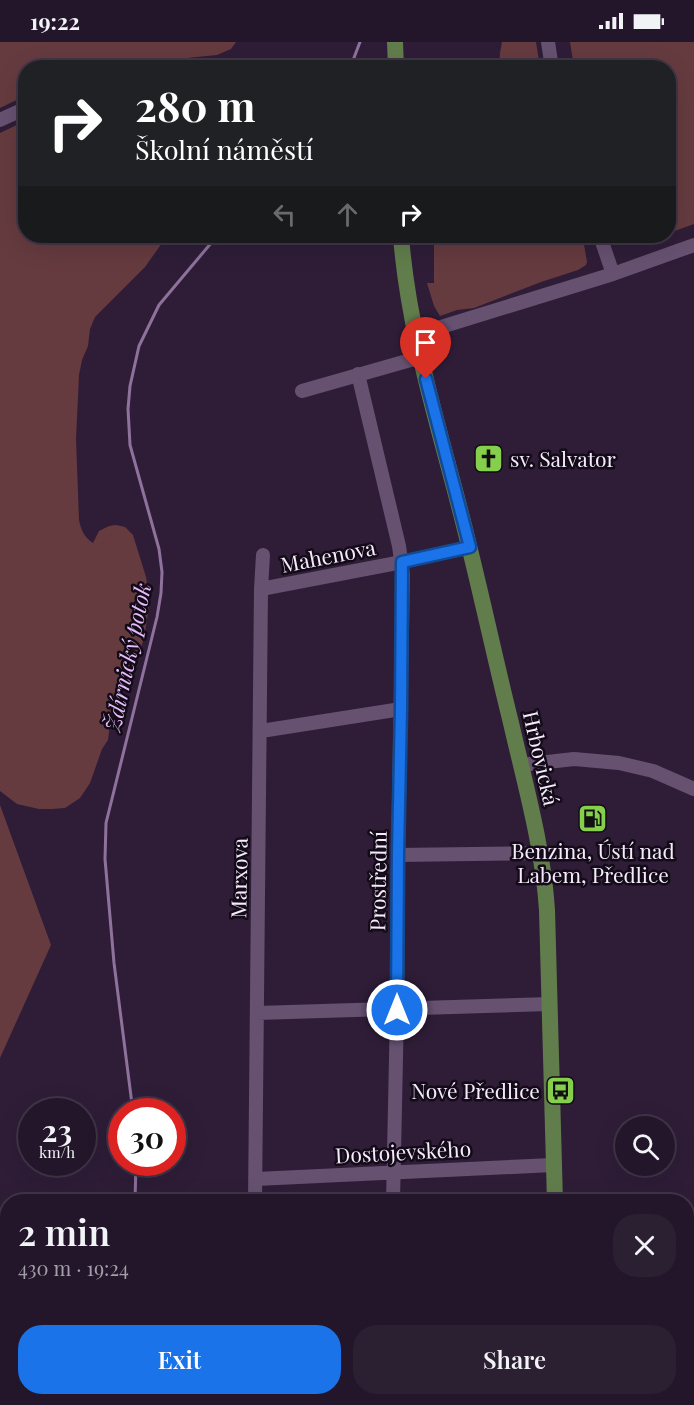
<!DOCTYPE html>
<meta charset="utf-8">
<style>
body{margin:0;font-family:"Playfair Display",serif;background:#2b1f32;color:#f1f3f6;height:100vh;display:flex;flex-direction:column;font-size:22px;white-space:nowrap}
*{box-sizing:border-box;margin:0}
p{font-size:20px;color:#a39fa8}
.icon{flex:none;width:33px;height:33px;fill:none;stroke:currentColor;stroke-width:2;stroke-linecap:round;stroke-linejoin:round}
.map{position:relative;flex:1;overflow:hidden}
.side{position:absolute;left:0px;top:1152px;width:694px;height:212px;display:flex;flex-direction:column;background:#23162a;border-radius:24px 24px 0 0;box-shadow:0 6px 24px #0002,0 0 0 2px #403547}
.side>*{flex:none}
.hud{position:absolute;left:18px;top:18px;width:658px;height:183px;border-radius:24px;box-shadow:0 6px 24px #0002,0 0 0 2px #403547;background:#202124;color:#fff;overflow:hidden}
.buttons{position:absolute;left:615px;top:1074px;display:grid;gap:12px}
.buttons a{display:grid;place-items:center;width:60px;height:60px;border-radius:50%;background:#23162a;box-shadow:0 6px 24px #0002,0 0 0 2px #403547;font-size:30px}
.speed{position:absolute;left:18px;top:1056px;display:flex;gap:12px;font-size:30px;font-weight:700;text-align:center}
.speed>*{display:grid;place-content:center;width:78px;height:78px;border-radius:50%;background:#23162a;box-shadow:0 6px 24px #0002,0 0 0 2px #403547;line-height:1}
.speed small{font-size:15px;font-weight:400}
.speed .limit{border:9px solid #d22;background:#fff;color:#111}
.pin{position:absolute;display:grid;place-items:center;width:51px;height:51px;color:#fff;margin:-62px -26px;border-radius:50% 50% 50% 0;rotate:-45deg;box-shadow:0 0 6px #0007}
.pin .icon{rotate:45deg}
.me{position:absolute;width:66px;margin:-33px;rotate:0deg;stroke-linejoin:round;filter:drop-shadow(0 0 4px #0008)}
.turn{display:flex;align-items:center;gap:21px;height:126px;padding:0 18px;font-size:27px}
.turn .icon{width:78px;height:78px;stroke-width:2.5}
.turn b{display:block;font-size:42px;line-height:51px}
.lanes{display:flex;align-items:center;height:57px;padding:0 18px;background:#0003;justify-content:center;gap:30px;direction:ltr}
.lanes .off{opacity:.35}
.round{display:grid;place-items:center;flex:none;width:63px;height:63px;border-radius:24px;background:#2b1f32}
.overview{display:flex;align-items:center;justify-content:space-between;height:102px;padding:0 18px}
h1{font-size:36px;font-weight:600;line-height:45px}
.action{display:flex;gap:12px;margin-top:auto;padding:12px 18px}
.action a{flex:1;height:69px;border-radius:24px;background:#1a73e8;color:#fff;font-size:24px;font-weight:600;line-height:69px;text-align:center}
.action a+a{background:#2b1f32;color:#f1f3f6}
.status{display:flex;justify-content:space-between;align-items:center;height:42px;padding:0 30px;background:#23162a;direction:ltr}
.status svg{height:16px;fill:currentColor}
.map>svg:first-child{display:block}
</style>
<div class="status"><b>19:22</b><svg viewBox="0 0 49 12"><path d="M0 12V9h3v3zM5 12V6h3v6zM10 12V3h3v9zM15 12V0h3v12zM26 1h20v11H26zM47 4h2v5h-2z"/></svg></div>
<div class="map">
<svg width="694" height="1363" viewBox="0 0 694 1363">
<rect width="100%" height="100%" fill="#2f1d38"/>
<path fill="#653b3f" d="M 0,0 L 236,0 L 231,7 L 217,13 L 147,20 L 122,25 L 26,26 L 25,54 L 0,66 Z
M 502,0 L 536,0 L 540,25 L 499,25 L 500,11 Z
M 570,0 L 694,0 L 694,182 L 669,191 L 669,26 L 574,25 Z
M 25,79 L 26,194 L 167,194 L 145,225 L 95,275 L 90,287 L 88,304 L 82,318 L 79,333 L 76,397 L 79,478 C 81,488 84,495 93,501 L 99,489 L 109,484 L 116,483 L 125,485 L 133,493 L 146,535 L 150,559 L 144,596 L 133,632 L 125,646 L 113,658 L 108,698 L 102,707 L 90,741 L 80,756 L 65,766 L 52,767 L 39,767 L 17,762 L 0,749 L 0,91 Z
M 434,194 L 586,194 L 583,197 L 587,220 L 586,223 L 578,228 L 541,240 L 474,266 L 457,268 L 440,274 L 434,264 L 427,241 L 434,241 Z
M 0,763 L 51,903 L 0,1016 Z"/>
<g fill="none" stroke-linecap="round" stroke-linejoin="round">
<path stroke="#8e729c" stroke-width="3" d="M 352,21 L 360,0
M 133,1070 L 114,921 L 105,817 L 106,781 L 157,575 L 161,551 L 162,530 L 159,507 L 130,403 L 128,367 L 130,344 L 139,304 L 159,263 L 217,194
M 135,1160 L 136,1120
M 63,1363 L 67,1356"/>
<path stroke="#665171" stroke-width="14" d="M 548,0 L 552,26
M 186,26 L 225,23 L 396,24
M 0,78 L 26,66
M 600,194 L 613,232
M 415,293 L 613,232 L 694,203
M 358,332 L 399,504 L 403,533 L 398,813 L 397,968 L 393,1160
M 302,349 L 421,315
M 261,547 L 402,520 L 470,505
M 261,689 L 401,667
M 521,723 L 574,717 L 619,721 L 653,729 L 694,747
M 398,813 L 540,811
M 257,971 L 550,962
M 256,1137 L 553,1123
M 255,1160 L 261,547 L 263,513
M 687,1328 L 694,1323
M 665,1356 L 670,1363"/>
<path stroke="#627d4c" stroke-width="16" d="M 395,0 L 396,26
M 401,194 C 408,286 436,375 459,464 C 478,536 493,609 511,681 C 525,742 543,805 547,868 L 555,1160
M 46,1363 L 51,1356
M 79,1363 L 82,1356"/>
<defs>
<path id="rail" d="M 0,1283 L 8,1287
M 687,1317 L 694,1311
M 110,1356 L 122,1363
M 126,1356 L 138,1363
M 142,1356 L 154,1363
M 633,1363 L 640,1356"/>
</defs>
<use href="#rail" stroke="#b4a6bb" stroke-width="5"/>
<use href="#rail" stroke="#130b17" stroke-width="3" stroke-dasharray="9" stroke-linecap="butt"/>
</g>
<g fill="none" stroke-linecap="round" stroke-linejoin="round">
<defs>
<path id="route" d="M 397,968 L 398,813 L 401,666 L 402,520 L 470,505 L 426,337"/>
</defs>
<use href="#route" stroke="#114b97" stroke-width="15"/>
<use href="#route" stroke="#1a73e8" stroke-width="10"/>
</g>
<defs>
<symbol id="church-square" viewBox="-11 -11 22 22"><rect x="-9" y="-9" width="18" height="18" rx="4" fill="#85cf4c" stroke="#130b17"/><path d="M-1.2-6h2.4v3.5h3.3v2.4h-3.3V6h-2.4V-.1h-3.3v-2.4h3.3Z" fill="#111"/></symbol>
<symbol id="fuel-square" viewBox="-11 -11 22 22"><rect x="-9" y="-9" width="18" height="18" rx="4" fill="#85cf4c" stroke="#130b17"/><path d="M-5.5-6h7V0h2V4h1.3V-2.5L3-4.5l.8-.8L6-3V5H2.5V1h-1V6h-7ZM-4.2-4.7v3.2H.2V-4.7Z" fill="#111"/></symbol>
<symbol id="bus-square" viewBox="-11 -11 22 22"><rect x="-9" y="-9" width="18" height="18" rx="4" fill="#85cf4c" stroke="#130b17"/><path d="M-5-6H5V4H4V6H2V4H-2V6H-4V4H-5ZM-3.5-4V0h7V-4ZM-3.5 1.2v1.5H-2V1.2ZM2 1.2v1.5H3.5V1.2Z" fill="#111"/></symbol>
</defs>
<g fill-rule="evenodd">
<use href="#church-square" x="472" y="400" width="33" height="33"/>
<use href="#fuel-square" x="576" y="760" width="33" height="33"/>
<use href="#bus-square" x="544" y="1032" width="33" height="33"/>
</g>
<g text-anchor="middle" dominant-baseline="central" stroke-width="5" stroke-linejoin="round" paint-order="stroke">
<g font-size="21" fill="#f6eafd" stroke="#130b17" text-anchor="start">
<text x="510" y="416">sv. Salvator</text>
<text x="593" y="808" text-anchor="middle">Benzina, Ústí nad<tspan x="593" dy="24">Labem, Předlice</tspan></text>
<text x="540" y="1048" text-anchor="end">Nové Předlice</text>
</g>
<g font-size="21" fill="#f6eafd" stroke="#130b17">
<text transform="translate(328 513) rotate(-11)">Mahenova</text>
<text transform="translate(542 716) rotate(77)">Hrbovická</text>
<text transform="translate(238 836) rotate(-89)">Marxova</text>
<text transform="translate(377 839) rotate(-89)">Prostřední</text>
<text transform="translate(403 1109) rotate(-3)">Dostojevského</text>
</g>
<g font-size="22" font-style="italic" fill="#e6bbfc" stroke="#130b17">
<text transform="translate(127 615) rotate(-78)">Ždírnický potok</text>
</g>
</g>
</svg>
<div class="buttons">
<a><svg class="icon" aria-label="search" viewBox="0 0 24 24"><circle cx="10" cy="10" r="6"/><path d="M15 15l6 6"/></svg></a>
</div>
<div class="speed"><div>23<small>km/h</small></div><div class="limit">30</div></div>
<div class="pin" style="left:426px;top:337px;background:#d93025"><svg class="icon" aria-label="arrive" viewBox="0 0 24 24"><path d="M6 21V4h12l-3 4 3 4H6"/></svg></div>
<svg class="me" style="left:397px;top:968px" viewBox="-20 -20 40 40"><circle r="17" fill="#1a73e8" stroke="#fff" stroke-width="3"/><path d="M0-11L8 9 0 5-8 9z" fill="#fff"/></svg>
<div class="hud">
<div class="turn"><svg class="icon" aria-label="right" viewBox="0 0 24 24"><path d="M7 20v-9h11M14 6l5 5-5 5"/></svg><div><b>280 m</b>Školní náměstí</div></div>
<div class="lanes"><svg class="icon off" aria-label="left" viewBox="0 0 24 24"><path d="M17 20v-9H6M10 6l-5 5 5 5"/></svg><svg class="icon off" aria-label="ahead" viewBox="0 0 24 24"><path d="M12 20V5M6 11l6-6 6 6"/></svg><svg class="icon" aria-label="right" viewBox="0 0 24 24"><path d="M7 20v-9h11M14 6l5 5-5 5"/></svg></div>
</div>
<section class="side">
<div class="overview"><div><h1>2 min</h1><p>430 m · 19:24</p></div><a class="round"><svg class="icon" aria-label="close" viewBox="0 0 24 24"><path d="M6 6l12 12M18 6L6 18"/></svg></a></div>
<div class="action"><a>Exit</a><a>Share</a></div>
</section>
</div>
